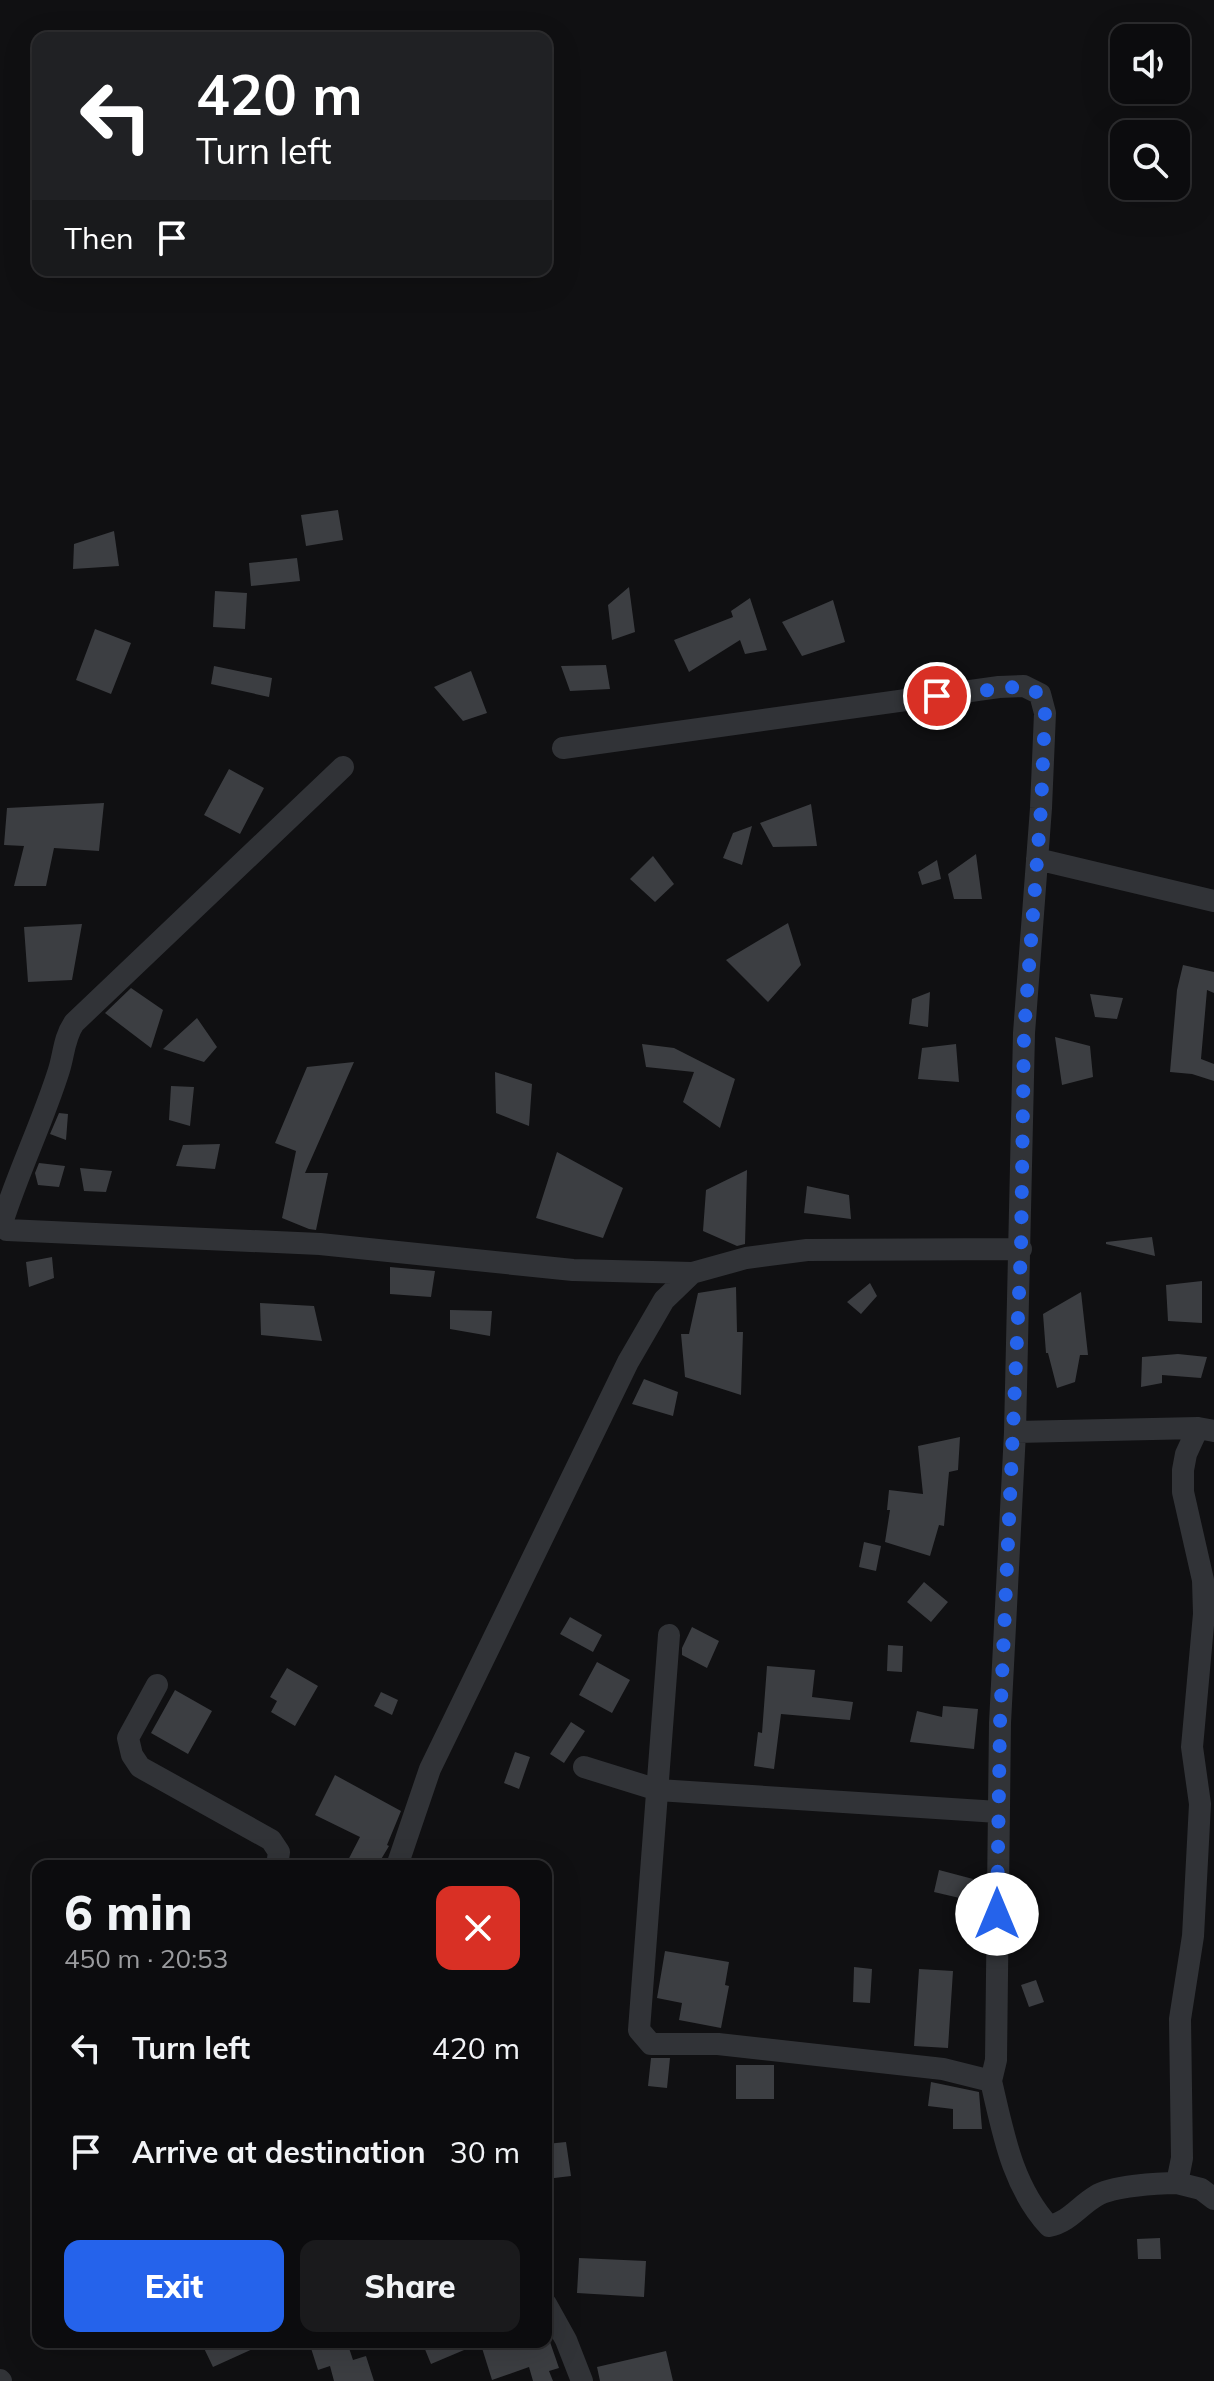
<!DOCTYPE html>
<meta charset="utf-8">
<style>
body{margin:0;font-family:Mulish,sans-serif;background:#1a1a1c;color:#f1f3f6;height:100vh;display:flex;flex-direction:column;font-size:30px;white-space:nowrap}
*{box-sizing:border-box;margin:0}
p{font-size:26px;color:#9a9b9e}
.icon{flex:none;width:44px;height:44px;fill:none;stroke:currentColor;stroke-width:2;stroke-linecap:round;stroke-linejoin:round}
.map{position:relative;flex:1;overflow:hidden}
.sheet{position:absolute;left:32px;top:1860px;width:520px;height:488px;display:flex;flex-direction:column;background:#0c0c0e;border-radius:16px;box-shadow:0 8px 32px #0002,0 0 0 2px #2c2c2e}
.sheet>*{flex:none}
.top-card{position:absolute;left:32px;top:32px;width:520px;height:244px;border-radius:16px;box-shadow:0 8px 32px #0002,0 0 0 2px #2c2c2e;background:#202124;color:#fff;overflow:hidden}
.tools{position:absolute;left:1110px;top:24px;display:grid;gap:16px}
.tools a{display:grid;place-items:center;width:80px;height:80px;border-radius:16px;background:#0c0c0e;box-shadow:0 8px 32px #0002,0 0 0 2px #2c2c2e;font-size:40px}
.pin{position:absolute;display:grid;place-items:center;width:68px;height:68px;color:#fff;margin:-34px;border:4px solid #fff;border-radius:50%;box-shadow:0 2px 8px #0007}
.me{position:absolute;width:88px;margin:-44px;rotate:0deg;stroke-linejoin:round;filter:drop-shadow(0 0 6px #0008)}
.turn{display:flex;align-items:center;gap:28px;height:168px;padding:0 32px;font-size:36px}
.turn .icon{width:104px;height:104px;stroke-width:2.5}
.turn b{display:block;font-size:56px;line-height:68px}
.then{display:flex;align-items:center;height:76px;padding:0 32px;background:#0003;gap:16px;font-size:30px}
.round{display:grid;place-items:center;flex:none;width:84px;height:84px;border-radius:16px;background:#1a1a1c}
.summary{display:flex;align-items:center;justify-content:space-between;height:136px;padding:0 32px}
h1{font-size:48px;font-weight:800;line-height:60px}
.action{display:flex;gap:16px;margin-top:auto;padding:16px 32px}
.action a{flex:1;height:92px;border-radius:16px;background:#2563eb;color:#fff;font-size:32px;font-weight:800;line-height:92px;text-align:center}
.action a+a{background:#1a1a1c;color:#f1f3f6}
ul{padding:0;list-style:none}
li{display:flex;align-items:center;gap:24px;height:104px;padding:0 32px}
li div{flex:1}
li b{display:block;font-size:30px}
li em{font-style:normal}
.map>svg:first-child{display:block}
</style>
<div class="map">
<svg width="1214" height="2381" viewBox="0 0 1214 2381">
<rect width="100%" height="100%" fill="#101012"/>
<path fill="#3c3e42" d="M 338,510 L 343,540 L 306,546 L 301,515 Z
M 114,531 L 119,566 L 73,569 L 74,544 Z
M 297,558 L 300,581 L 251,586 L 249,563 Z
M 629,587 L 635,632 L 612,640 L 608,605 Z
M 215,591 L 247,593 L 245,629 L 213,627 Z
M 750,598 L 767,650 L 745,654 L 740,640 L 689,672 L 674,640 L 733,617 L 731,611 Z
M 833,600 L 845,642 L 802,656 L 782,622 Z
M 95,629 L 131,643 L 111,694 L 76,680 Z
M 606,665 L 610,689 L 570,691 L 561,666 Z
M 214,666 L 272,678 L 269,697 L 211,684 Z
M 471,671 L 487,713 L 463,721 L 434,687 Z
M 229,769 L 264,788 L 240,834 L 204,815 Z
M 104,803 L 99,851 L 54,848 L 46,886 L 14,886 L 24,846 L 4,845 L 7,808 Z
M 811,804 L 817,846 L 773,847 L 760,823 Z
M 752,826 L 742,865 L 723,858 L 733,833 Z
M 976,854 L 982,899 L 954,899 L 948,874 Z
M 653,856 L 674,884 L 655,902 L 630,879 Z
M 937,860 L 941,879 L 922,885 L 918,872 Z
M 788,923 L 801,965 L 768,1002 L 726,960 Z
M 82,924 L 72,980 L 28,982 L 24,927 Z
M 1183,965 L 1214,972 L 1214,993 L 1207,990 L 1201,1059 L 1214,1064 L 1214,1081 L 1192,1074 L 1170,1072 L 1177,990 Z
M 131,988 L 163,1010 L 151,1048 L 105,1013 Z
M 930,992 L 928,1027 L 909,1024 L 912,999 Z
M 1090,994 L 1123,998 L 1117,1019 L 1095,1017 Z
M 197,1018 L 217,1047 L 204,1062 L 163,1049 Z
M 1055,1037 L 1090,1046 L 1093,1077 L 1062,1085 Z
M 642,1044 L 674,1048 L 735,1079 L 720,1128 L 683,1102 L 694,1072 L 646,1067 Z
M 956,1044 L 959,1082 L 918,1079 L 922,1048 Z
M 354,1062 L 305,1173 L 328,1173 L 316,1230 L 309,1229 L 282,1218 L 296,1151 L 275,1143 L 307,1067 Z
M 495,1072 L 532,1084 L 529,1126 L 496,1113 Z
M 171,1086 L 194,1087 L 190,1126 L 169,1120 Z
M 59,1113 L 68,1114 L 66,1140 L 50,1134 Z
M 220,1144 L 215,1169 L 176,1166 L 183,1145 Z
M 557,1152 L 623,1188 L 603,1238 L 536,1218 Z
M 39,1163 L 65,1166 L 59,1187 L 38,1185 L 35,1173 Z
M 80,1168 L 112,1171 L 106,1192 L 84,1191 Z
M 747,1170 L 745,1244 L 737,1246 L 703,1231 L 706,1190 Z
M 807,1186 L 849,1195 L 851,1219 L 804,1213 Z
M 1152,1237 L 1155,1256 L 1106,1244 L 1106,1242 Z
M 52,1257 L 54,1278 L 29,1287 L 26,1262 Z
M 390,1267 L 435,1271 L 431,1297 L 390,1294 Z
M 1202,1281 L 1202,1323 L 1168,1321 L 1166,1285 Z
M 870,1283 L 877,1296 L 861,1314 L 847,1302 Z
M 736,1287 L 737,1332 L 743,1332 L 741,1395 L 685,1377 L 681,1334 L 689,1334 L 698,1293 Z
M 1081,1292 L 1088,1355 L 1080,1355 L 1075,1382 L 1057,1388 L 1048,1353 L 1046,1353 L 1043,1314 Z
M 260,1303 L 314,1306 L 322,1341 L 261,1335 Z
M 450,1310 L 492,1311 L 490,1336 L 450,1329 Z
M 1178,1354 L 1207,1357 L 1201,1378 L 1162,1375 L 1162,1383 L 1141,1387 L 1142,1357 Z
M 644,1379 L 678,1392 L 673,1416 L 632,1404 Z
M 960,1437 L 958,1470 L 949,1472 L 944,1526 L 939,1525 L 930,1556 L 885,1542 L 890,1510 L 887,1510 L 889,1490 L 923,1494 L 918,1446 Z
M 864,1542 L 881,1546 L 876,1571 L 859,1567 Z
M 924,1582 L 948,1602 L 931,1622 L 907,1602 Z
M 570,1617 L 602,1635 L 593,1652 L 560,1634 Z
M 692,1627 L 719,1641 L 707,1668 L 682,1655 L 682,1648 Z
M 888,1645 L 903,1646 L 902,1672 L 887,1671 Z
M 597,1662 L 630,1680 L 612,1713 L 579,1695 Z
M 767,1666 L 815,1670 L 812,1697 L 853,1702 L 850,1720 L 781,1714 L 774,1769 L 754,1766 L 758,1732 L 762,1733 Z
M 287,1668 L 318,1686 L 295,1726 L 271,1712 L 277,1701 L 270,1697 Z
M 175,1690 L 212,1711 L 188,1754 L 151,1733 Z
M 381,1692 L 398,1700 L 392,1715 L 374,1706 Z
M 943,1706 L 978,1709 L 974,1749 L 910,1742 L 917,1711 L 942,1717 Z
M 571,1722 L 585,1731 L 564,1763 L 550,1754 Z
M 515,1752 L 530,1757 L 519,1789 L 504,1783 Z
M 335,1775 L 401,1811 L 387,1845 L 389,1846 L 377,1866 L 345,1866 L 360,1837 L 315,1815 Z
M 939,1870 L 973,1879 L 968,1900 L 934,1892 Z
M 665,1951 L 729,1962 L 725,1985 L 729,1986 L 721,2028 L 679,2020 L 682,2003 L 657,1998 Z
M 854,1967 L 872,1969 L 870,2003 L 853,2002 Z
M 919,1969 L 953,1971 L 948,2048 L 914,2046 Z
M 1036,1980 L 1044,2002 L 1029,2007 L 1021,1985 Z
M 651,2058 L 670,2058 L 667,2088 L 648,2086 Z
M 736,2065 L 774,2065 L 774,2099 L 736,2099 Z
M 931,2082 L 979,2092 L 982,2129 L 953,2129 L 953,2109 L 928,2106 Z
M 566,2142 L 571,2176 L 546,2179 L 546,2144 Z
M 1160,2238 L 1161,2259 L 1138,2259 L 1137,2239 Z
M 579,2258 L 646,2261 L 644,2297 L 577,2293 Z
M 201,2342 L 268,2342 L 213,2367 Z
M 309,2342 L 347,2342 L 353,2360 L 366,2356 L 374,2381 L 334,2381 L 330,2366 L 318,2370 Z
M 422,2342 L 483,2342 L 431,2364 Z
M 499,2342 L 550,2342 L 559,2368 L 549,2371 L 553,2381 L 533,2381 L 529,2367 L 492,2380 L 482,2348 Z
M 666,2351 L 673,2381 L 600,2381 L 597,2367 Z"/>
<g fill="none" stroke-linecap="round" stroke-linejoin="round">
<path stroke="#313337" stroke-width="22" d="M 563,748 L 999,687 L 1024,686 L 1040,694 L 1045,713 L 1041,808 L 1024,1033 L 1015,1432 L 1000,1723 L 996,2060 L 991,2081 L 943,2069 L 718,2044 L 651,2044 L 639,2030 L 669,1635
M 343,767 L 74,1023 C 64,1038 64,1054 59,1070 C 43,1121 19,1170 3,1220 L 7,1230 L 320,1244 L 573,1270 L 692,1273
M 1037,859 L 1214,901
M 1198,1428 L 1186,1454 L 1183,1470 L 1183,1492 L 1203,1580 L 1204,1614 L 1192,1747 L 1200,1804 L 1193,1936 L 1180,2019 L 1182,2158 L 1177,2183 L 1201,2189 L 1214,2199
M 1015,1432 L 1198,1428 L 1214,1431
M 157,1685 L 128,1738 L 132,1755 L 140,1767 L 271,1840 L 279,1852 L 277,1866
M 584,1767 L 658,1790 L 998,1812
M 397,1866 L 430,1769 L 628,1362 L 664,1300 L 692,1273 L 746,1258 L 807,1250 L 1021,1249
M 991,2081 C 1003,2132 1012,2186 1049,2226 C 1069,2222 1079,2206 1096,2196 C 1111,2186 1159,2183 1177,2183
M 546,2304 L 566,2340 L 582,2381
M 0,2380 L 1,2381"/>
</g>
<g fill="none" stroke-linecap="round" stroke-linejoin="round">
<path stroke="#2563eb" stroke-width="14" stroke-dasharray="0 25.2" d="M 937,696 L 1024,686 L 1040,694 L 1045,713 L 1041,808 L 1024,1033 L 1021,1249 L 1000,1723 L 997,1914"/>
</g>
</svg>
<div class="tools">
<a><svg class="icon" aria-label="sound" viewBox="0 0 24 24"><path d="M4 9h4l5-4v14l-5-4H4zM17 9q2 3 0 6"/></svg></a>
<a><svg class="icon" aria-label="search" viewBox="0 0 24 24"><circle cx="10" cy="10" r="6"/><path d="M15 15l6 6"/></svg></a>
</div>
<div class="pin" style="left:937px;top:696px;background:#d93025"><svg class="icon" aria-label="arrive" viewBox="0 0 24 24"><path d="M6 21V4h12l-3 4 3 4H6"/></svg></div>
<svg class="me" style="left:997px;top:1914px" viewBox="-20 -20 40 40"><circle r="19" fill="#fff"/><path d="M0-13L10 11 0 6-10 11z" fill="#2563eb"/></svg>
<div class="top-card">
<div class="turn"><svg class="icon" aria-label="left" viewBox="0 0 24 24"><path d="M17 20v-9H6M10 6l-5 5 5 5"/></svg><div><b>420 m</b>Turn left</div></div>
<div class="then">Then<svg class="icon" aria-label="arrive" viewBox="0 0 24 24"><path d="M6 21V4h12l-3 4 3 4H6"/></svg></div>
</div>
<section class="sheet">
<div class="summary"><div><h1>6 min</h1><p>450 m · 20:53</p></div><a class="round" style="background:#d93025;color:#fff"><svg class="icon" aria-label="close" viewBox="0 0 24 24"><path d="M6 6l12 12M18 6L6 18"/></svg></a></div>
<ul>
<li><svg class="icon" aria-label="left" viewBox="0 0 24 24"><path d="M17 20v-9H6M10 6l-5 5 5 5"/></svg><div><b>Turn left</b></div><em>420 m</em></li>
<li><svg class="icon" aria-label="arrive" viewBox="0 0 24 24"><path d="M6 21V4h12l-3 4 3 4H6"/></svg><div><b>Arrive at destination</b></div><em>30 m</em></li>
</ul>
<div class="action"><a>Exit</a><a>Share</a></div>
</section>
</div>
